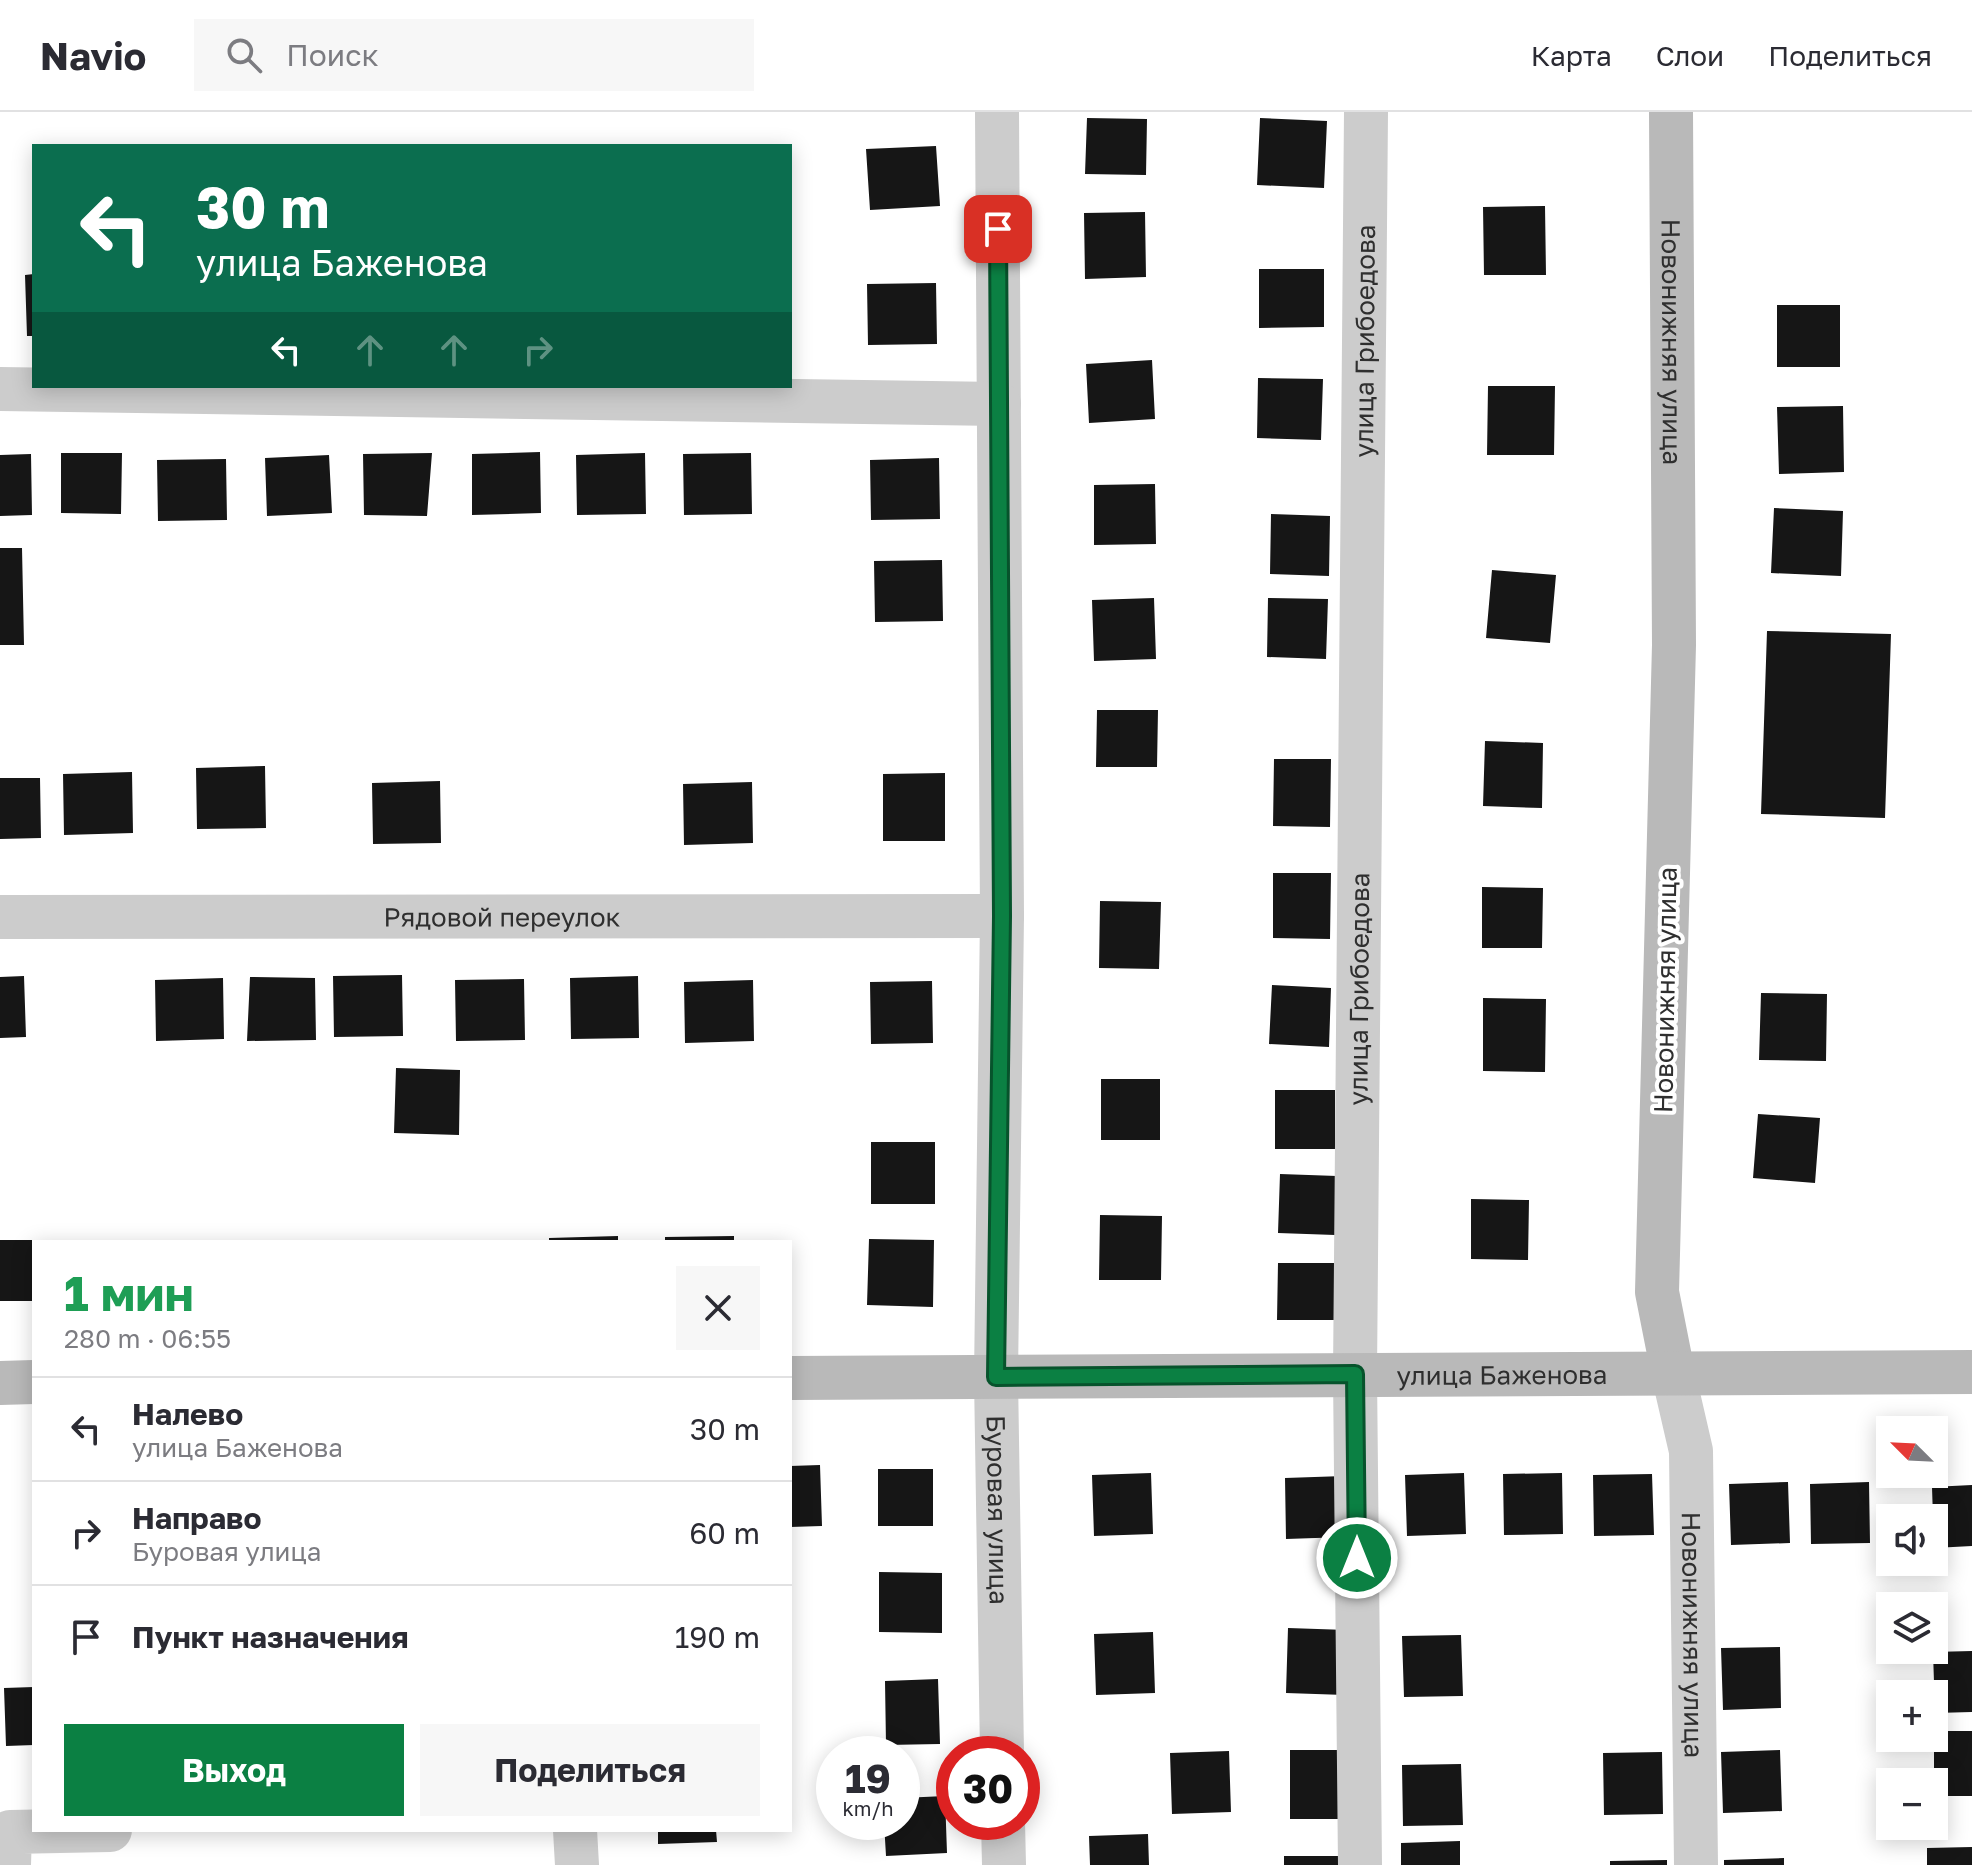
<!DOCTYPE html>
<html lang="ru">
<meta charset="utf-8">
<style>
body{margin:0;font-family:"Golos Text",sans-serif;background:#f7f7f7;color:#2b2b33;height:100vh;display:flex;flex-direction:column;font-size:30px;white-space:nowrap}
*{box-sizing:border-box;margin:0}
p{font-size:26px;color:#7c7c81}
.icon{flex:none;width:44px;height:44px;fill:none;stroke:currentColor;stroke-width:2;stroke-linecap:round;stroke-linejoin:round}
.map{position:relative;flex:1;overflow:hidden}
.panel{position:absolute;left:32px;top:1128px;width:760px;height:592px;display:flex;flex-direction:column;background:#fff;border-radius:0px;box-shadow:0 4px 20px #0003}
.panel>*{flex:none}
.guide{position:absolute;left:32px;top:32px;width:760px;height:244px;border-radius:0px;box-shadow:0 4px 20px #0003;background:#0b6e4f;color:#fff;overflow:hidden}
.needle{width:52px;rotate:294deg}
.fabs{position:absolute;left:1876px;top:1304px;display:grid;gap:16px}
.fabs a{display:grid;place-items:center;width:72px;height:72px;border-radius:0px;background:#fff;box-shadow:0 4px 20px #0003;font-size:40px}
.speed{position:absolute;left:816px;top:1624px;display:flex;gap:16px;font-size:40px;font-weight:700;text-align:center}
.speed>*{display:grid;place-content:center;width:104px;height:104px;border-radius:50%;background:#fff;box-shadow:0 4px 20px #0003;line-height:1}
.speed small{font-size:20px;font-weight:400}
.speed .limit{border:12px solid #d22;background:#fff;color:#111}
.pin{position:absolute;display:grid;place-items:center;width:68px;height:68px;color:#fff;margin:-34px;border-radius:16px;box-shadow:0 4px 12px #0006}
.me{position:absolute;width:88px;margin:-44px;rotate:0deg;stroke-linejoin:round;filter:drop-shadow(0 0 6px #0008)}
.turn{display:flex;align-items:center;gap:28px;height:168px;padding:0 32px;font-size:36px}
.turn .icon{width:104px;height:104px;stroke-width:2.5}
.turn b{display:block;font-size:56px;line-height:68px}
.lanes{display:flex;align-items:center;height:76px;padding:0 32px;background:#0003;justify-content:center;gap:40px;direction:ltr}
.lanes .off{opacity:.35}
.round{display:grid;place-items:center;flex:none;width:84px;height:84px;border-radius:0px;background:#f7f7f7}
.summary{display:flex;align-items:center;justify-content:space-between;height:136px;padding:0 32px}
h1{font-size:48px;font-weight:700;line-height:60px;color:#1e9e55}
.cta{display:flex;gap:16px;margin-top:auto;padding:16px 32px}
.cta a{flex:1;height:92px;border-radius:0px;background:#0b8043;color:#fff;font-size:32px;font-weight:700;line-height:92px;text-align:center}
.cta a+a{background:#f7f7f7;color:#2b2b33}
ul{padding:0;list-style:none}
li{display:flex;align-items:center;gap:24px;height:104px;padding:0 32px;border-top:2px solid #e1e1e2}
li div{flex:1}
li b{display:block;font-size:30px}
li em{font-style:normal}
header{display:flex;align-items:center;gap:48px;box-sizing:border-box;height:112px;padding:0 40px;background:#fff;border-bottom:2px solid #e1e1e2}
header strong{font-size:38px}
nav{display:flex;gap:44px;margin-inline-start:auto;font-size:28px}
.search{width:560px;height:72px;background:#f7f7f7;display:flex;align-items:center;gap:20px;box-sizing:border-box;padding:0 28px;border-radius:0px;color:#7c7c81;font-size:30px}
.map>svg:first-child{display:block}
</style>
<header>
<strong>Navio</strong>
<div class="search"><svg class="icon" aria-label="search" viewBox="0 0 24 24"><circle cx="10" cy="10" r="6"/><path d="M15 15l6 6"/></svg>Поиск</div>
<nav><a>Карта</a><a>Слои</a><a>Поделиться</a></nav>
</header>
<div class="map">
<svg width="1972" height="1753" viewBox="0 0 1972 1753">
<rect width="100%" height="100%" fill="#fff"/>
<path fill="#161616" d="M 1087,6 L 1147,7 L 1146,63 L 1085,62 Z
M 1260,6 L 1327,9 L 1324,76 L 1257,73 Z
M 936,34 L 940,94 L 870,98 L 866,37 Z
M 1545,94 L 1546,163 L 1484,163 L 1483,95 Z
M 1145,100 L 1146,165 L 1085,167 L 1084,101 Z
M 1259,157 L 1324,157 L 1324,215 L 1259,216 Z
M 34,162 L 34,224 L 27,224 L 25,163 Z
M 936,171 L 937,232 L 868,233 L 867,172 Z
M 1777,193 L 1840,193 L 1840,255 L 1777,255 Z
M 1152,248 L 1155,307 L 1089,311 L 1086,252 Z
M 1258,266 L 1323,267 L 1321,328 L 1257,326 Z
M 1488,274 L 1555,274 L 1554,343 L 1487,343 Z
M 1843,294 L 1844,360 L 1779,362 L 1777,295 Z
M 540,340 L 541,401 L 472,403 L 472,342 Z
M 61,341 L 122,341 L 121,402 L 61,401 Z
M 432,341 L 427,404 L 364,403 L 363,342 Z
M 645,341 L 646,402 L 577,403 L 576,343 Z
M 751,341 L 752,402 L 684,403 L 683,342 Z
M 31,342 L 32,403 L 0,404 L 0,343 Z
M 329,343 L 332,401 L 267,404 L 265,346 Z
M 939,346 L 940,407 L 871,408 L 870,348 Z
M 226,347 L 227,408 L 158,409 L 157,348 Z
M 1155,372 L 1156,432 L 1094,433 L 1094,373 Z
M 1774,396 L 1843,399 L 1841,464 L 1771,461 Z
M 1271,402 L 1330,404 L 1329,464 L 1270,462 Z
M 0,436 L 22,436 L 24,533 L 0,533 Z
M 942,448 L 943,509 L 875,510 L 874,449 Z
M 1492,458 L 1556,463 L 1550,531 L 1486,526 Z
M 1154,486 L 1156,547 L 1094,549 L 1092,488 Z
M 1268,486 L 1328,487 L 1326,547 L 1267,545 Z
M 1767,519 L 1891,522 L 1885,706 L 1761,702 Z
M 1097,598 L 1158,598 L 1157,655 L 1096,655 Z
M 1485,629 L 1543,631 L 1542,696 L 1483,694 Z
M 1274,647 L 1331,647 L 1330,715 L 1273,714 Z
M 265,654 L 266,716 L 197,717 L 196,656 Z
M 132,660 L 133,721 L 64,723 L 63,662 Z
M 945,661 L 945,729 L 883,729 L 883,662 Z
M 0,666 L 40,666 L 41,726 L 0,727 Z
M 440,669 L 441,731 L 373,732 L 372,671 Z
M 752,670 L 753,731 L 684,733 L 683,672 Z
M 1273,761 L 1331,761 L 1330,827 L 1273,826 Z
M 1482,775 L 1543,776 L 1542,836 L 1482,836 Z
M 1100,789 L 1161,790 L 1159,857 L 1099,856 Z
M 402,863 L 403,924 L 334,925 L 333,864 Z
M 24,864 L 26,925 L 0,926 L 0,865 Z
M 638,864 L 639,926 L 571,927 L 570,866 Z
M 250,865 L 315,866 L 316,928 L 247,929 Z
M 223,866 L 224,927 L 156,929 L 155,868 Z
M 524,867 L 525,928 L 456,929 L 455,868 Z
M 753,868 L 754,929 L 685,931 L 684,870 Z
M 932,869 L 933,931 L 871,932 L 870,870 Z
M 1272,873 L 1331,876 L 1329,935 L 1269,932 Z
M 1761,881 L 1827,882 L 1826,949 L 1759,948 Z
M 1483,886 L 1546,887 L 1545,960 L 1483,959 Z
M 396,956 L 460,958 L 459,1023 L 394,1021 Z
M 1101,967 L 1160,967 L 1160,1028 L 1101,1028 Z
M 1275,978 L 1335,978 L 1335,1037 L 1275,1037 Z
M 1758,1002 L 1820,1006 L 1815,1071 L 1753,1066 Z
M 871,1030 L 935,1030 L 935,1092 L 871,1092 Z
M 1280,1062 L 1337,1064 L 1335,1123 L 1278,1121 Z
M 1471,1087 L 1529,1088 L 1528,1148 L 1471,1147 Z
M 1100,1103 L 1162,1104 L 1161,1168 L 1099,1168 Z
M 618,1124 L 618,1130 L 549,1130 L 549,1126 Z
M 734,1124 L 734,1130 L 665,1130 L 665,1125 Z
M 869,1127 L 934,1128 L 933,1195 L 867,1193 Z
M 0,1128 L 34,1128 L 34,1189 L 0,1189 Z
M 1278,1151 L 1339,1151 L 1339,1208 L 1277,1208 Z
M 820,1353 L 822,1414 L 790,1415 L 790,1354 Z
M 878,1357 L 933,1357 L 933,1414 L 878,1414 Z
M 1151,1361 L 1153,1422 L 1094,1424 L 1092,1363 Z
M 1464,1361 L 1466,1422 L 1407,1424 L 1405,1363 Z
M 1562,1361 L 1563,1422 L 1504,1423 L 1503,1362 Z
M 1652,1362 L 1654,1423 L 1594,1424 L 1593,1363 Z
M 1344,1364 L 1345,1425 L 1286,1427 L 1285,1366 Z
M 1788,1370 L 1790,1431 L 1731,1433 L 1729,1372 Z
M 1869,1370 L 1870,1431 L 1811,1432 L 1810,1372 Z
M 1972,1373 L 1972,1434 L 1934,1436 L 1932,1375 Z
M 879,1460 L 942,1461 L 942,1521 L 879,1520 Z
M 1288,1516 L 1347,1518 L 1345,1583 L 1286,1581 Z
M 1153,1520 L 1155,1581 L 1096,1583 L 1094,1522 Z
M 1461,1523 L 1463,1584 L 1404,1585 L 1402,1524 Z
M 1780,1535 L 1781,1596 L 1723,1598 L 1721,1536 Z
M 1972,1539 L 1972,1600 L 1935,1601 L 1933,1540 Z
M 938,1567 L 940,1632 L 886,1633 L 885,1569 Z
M 34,1575 L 34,1633 L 6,1634 L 4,1576 Z
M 1934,1619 L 1972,1619 L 1972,1684 L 1934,1684 Z
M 1290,1638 L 1346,1638 L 1346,1707 L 1290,1707 Z
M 1780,1638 L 1782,1699 L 1723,1701 L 1721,1640 Z
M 1229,1639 L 1231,1700 L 1172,1702 L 1170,1641 Z
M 1662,1640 L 1663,1702 L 1604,1703 L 1603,1641 Z
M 1461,1652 L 1463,1713 L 1403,1714 L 1402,1653 Z
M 945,1684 L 947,1741 L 886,1744 L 884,1710 L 902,1710 L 902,1686 Z
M 658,1718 L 716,1718 L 717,1730 L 658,1732 Z
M 1148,1722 L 1149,1753 L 1090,1753 L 1089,1724 Z
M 1460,1729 L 1460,1753 L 1401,1753 L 1401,1731 Z
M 1972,1735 L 1972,1753 L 1927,1753 L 1927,1736 Z
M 1284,1744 L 1340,1744 L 1340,1753 L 1284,1753 Z
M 1784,1746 L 1784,1753 L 1724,1753 L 1724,1748 Z
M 1667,1748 L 1667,1753 L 1610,1753 L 1610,1749 Z"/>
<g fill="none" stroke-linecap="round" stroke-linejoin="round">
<g stroke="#ccc" stroke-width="44">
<path id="s1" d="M 997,0 L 1002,804 L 996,1265 L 1002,1642"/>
<path d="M 0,277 L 999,292"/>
<path id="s2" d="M 0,805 L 1002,804"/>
<path id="s3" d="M 1673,1261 L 1691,1339 L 1696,1753"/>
<path d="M 1003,1710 L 1004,1753"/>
<path d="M 575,1718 L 577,1753"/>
<path d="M 9,1753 L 10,1720 L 110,1718"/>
<path id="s4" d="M 1360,1753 L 1355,1262 L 1366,0"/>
</g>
<g stroke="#b9b9b9" stroke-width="44">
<path id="s5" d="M 1671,0 L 1674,533 L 1657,1180 L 1673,1261"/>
<path id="s6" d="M 790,1266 L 1972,1260"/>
<path d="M 0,1271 L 34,1270"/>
</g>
</g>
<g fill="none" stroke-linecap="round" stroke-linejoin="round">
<defs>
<path id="route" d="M 998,117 L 1002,804 L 996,1265 L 1355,1262 L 1357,1446"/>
</defs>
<use href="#route" stroke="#07532c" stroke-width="20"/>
<use href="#route" stroke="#0b8043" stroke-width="14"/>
</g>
<g text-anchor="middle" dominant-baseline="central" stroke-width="8" stroke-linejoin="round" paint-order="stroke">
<g font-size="26" fill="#2f2f2f" stroke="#fff">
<text stroke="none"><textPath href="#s4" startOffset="1524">улица Грибоедова</textPath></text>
<text stroke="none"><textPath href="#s5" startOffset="230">Новонижняя улица</textPath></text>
<text stroke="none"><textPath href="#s2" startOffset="502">Рядовой переулок</textPath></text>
<text stroke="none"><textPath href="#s4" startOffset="876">улица Грибоедова</textPath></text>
<text transform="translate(1665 878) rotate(-89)">Новонижняя улица</text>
<text stroke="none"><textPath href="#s6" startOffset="712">улица Баженова</textPath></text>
<text stroke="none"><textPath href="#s1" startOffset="1398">Буровая улица</textPath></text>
<text stroke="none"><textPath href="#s3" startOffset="264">Новонижняя улица</textPath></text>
</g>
</g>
</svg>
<div class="fabs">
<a><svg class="needle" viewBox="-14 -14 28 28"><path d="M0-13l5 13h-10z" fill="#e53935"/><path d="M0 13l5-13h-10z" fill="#7c7c81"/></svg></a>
<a><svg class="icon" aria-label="sound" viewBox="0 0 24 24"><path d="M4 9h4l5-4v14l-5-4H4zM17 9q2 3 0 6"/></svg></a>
<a><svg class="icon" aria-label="layers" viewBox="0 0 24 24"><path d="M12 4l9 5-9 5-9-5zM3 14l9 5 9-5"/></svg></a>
<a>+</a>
<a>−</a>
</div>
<div class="speed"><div>19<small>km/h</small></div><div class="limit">30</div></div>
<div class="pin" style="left:998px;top:117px;background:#d93025"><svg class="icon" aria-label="arrive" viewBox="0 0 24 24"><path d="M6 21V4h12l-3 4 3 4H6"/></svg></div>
<svg class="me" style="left:1357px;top:1446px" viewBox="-20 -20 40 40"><circle r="17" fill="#0b8043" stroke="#fff" stroke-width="3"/><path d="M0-11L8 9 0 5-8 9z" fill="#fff"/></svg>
<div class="guide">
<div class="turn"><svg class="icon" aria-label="left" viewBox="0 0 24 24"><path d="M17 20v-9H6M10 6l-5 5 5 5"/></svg><div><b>30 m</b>улица Баженова</div></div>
<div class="lanes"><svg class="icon" aria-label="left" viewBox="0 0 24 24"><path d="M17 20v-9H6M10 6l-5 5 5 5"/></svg><svg class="icon off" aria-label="ahead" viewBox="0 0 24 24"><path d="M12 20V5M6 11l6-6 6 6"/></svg><svg class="icon off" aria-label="ahead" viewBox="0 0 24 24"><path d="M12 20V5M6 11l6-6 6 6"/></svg><svg class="icon off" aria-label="right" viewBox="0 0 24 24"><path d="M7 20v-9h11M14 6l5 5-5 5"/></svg></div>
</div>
<section class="panel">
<div class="summary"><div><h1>1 мин</h1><p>280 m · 06:55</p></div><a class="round"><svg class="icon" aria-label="close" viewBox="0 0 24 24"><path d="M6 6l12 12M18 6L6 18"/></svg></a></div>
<ul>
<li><svg class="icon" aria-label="left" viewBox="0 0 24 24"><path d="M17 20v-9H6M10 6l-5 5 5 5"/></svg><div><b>Налево</b><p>улица Баженова</p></div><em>30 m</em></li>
<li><svg class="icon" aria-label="right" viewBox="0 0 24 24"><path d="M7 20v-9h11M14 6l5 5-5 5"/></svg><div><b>Направо</b><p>Буровая улица</p></div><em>60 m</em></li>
<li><svg class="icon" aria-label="arrive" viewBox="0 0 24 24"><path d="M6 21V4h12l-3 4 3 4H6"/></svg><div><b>Пункт назначения</b></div><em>190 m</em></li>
</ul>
<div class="cta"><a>Выход</a><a>Поделиться</a></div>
</section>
</div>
